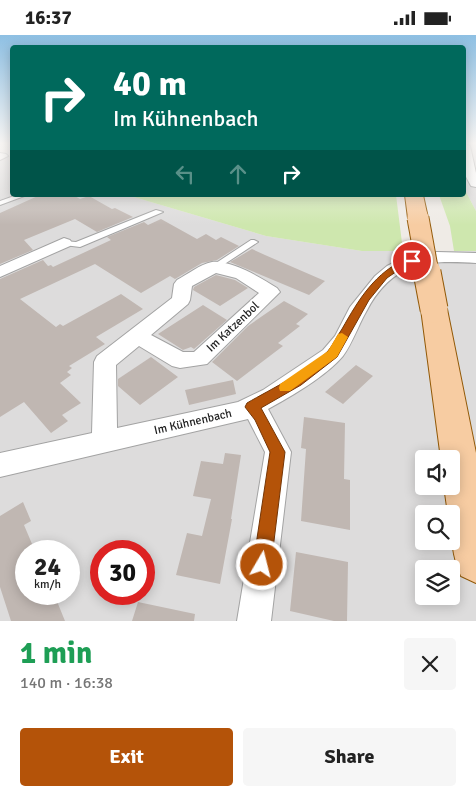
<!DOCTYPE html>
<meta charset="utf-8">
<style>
body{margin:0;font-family:Signika,sans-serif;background:#f6f6f6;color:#222;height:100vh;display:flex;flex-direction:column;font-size:19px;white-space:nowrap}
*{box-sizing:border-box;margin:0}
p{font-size:16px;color:#767676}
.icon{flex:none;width:28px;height:28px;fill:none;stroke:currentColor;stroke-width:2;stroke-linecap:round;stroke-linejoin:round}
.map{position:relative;height:586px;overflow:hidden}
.sheet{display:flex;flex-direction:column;background:#fff;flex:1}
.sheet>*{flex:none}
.guide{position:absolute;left:10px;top:10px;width:456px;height:152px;border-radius:5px;box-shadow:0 2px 12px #0003;background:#00695c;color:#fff;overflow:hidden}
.buttons{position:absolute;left:415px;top:415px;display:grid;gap:10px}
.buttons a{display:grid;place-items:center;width:45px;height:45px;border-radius:5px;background:#fff;box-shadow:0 2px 12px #0003;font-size:25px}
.speed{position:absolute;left:15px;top:505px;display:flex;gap:10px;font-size:25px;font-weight:700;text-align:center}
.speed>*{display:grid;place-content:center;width:65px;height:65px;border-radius:50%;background:#fff;box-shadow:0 2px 12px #0003;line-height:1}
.speed small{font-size:12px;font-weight:400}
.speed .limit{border:8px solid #d22;background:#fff;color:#111}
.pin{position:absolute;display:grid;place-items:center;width:42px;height:42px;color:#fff;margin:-21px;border:2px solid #fff;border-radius:50%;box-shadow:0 1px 5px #0007}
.me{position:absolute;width:55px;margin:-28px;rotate:8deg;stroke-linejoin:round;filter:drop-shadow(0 0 4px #0008)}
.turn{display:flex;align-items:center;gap:18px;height:105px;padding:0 20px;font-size:22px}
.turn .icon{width:65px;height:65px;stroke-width:2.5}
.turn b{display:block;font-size:35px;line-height:42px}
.lanes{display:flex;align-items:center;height:48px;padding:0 20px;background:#0003;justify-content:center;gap:25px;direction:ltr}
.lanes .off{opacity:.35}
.round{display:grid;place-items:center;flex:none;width:52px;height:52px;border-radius:5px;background:#f6f6f6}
.overview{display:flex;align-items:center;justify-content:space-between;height:85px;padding:0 20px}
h1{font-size:30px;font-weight:700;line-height:38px;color:#1e9e55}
.button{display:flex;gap:10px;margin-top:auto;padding:10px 20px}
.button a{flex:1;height:58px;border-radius:5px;background:#b45309;color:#fff;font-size:20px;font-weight:700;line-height:58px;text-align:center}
.button a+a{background:#f6f6f6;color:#222}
.status{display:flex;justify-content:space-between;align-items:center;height:35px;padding:0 25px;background:#fff;direction:ltr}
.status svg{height:14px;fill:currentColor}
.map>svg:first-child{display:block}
</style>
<div class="status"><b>16:37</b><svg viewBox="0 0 49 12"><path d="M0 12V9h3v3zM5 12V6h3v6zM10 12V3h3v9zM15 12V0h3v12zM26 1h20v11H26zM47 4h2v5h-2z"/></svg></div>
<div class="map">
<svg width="476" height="586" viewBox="0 0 476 586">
<rect width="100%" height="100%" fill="#efebe6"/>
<path fill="#dddcdc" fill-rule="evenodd" d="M 464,108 L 476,108 L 476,176 L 464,153 Z
M 0,118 L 12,122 L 12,160 L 127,160 L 266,201 L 362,216 L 476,216 L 476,586 L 0,586 ZM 424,424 L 451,424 L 451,451 L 424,451 ZM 424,479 L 451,479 L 451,506 L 424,506 ZM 26,516 L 69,516 L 69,559 L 26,559 ZM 101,516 L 144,516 L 144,559 L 101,559 ZM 424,534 L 451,534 L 451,561 L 424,561 Z"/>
<path fill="#cee7ae" d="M 464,153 L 476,176 L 476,216 L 454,216 L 450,191 L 439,160 L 464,160 Z
M 127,160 L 396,160 L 403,216 L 362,216 L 266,201 Z"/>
<path fill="#c0b7b2" d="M 40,160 L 73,160 L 80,164 L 89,161 L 112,174 L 115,173 L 133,182 L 97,197 L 75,184 L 24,205 L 33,215 L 0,229 L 0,178 Z
M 161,184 L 197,204 L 206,199 L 216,205 L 221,202 L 239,211 L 217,225 L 202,228 L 175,244 L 170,241 L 141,258 L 95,229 L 20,264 L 56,292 L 60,289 L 63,291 L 121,259 L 143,274 L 96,302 L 105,309 L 69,331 L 72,333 L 67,337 L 71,340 L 60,348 L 81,368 L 62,380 L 68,386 L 51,398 L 24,367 L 0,382 L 0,244 L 43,225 L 48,231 L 51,230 L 53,232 L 111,205 L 107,202 L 144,187 L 148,190 Z
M 252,214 L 265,220 L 325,246 L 309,260 L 230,227 Z
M 216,240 L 235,245 L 248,253 L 220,271 L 193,255 L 194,252 Z
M 284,266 L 308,279 L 296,289 L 300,291 L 278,308 L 283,311 L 237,346 L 212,327 L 248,291 Z
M 203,270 L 227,285 L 194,314 L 191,312 L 183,315 L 158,299 Z
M 151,322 L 178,342 L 140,370 L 118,351 L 118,344 Z
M 356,330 L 373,341 L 343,369 L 325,357 Z
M 233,345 L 236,359 L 189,370 L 185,355 Z
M 304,382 L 345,388 L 344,444 L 350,445 L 350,495 L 301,486 L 306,414 L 301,413 Z
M 225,418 L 241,420 L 231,484 L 232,484 L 220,549 L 176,540 L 187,498 L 202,501 L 211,464 L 193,461 L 201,426 L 223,429 Z
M 23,467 L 31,486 L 24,490 L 35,516 L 26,516 L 26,559 L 54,559 L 65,586 L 11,586 L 0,552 L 0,481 Z
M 296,517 L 348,527 L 347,586 L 334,586 L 290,576 Z
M 138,567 L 195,579 L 194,586 L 132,586 Z"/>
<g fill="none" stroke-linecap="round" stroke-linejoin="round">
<defs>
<path id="lane" d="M 17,160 L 27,160 L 0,170 L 0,166 Z
M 156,175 L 163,177 L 80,212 L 64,210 L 60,208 L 64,206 L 76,207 Z
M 251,205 L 254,205 L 258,207 L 217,234 L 214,235 L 210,232 Z"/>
<path id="street" d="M 464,108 L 470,111 L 476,138 L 476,152 L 471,151 L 464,138 Z
M 0,118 L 6,119 L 8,121 L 0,125 Z
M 64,203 L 70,205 L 72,208 L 70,211 L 0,242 L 0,231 Z
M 437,217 L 476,218 L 476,228 C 425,225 392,227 366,277 C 358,291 353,307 343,321 C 326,341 292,361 268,374 L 291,417 L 271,586 L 237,586 L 265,417 L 248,384 L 0,442 L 0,418 L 92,398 L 94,327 L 97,321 L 172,263 L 174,249 L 177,245 C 187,240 200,229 212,227 C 232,225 261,243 277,253 L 280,257 L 207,329 L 180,333 L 172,331 L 139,311 L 116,330 L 117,393 L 238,367 L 263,355 L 323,315 L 335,301 L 350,272 L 375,241 L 387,231 L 401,224 ZM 216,238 L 236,243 L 259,258 L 194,317 L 183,317 L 151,300 L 188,269 L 190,265 L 192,251 Z"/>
<path id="primary" d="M 405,160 L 423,160 L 428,183 L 425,187 L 418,189 L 411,187 L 408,183 Z
M 434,266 L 443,268 L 447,274 L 476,418 L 476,548 L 461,541 C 452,521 451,501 451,479 L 448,479 L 444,451 L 451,451 L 451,424 L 441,424 L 421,274 L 425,268 Z"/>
</defs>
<use href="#lane" stroke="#a3a3a3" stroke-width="2"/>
<use href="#street" stroke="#a3a3a3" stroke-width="2"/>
<use href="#primary" stroke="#925907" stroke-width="2"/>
<use href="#lane" fill="#fff" fill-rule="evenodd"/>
<use href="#street" fill="#fff" fill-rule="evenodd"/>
<use href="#primary" fill="#f7cca2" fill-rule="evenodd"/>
<defs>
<path id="primary-bridge-far1" d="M 418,183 L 428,238"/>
<path id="primary-bridge" d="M 427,237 L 434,274"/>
</defs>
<use href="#primary-bridge-far1" stroke="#925907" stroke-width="23" stroke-linecap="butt"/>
<use href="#primary-bridge" stroke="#925907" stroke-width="29" stroke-linecap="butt"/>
<use href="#primary-bridge-far1" stroke="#f7cca2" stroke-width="21"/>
<use href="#primary-bridge" stroke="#f7cca2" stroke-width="27"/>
</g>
<linearGradient id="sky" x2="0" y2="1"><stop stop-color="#8ec0e3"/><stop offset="0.57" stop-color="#f8f6f4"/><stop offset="1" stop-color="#f8f6f4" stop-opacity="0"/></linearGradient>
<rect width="476" height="190" fill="url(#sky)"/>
<path fill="#b45309" stroke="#753606" d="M 408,223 L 415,223 L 416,226 L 400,234 L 387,243 L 369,265 L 337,322 L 301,350 L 261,373 L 285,417 L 271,530 L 268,536 L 262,539 L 256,536 L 253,530 L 270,417 L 255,385 L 245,372 L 247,368 C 271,354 309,336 328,316 C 333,310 337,301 342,294 C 359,264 375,237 408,223 Z"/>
<path fill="#f59e0b" d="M 342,298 L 348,302 L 337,322 L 290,356 L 280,356 L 279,353 L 280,349 L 328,316 L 338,299 Z"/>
<g text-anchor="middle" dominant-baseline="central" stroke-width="4" stroke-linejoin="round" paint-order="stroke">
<g font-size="12" fill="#1f1f1f" stroke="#fff">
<text transform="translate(233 292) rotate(-43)">Im Katzenbol</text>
<text transform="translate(193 387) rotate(-13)">Im Kühnenbach</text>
</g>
</g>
</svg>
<div class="buttons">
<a><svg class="icon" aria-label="sound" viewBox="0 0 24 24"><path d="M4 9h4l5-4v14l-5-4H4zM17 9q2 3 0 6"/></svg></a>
<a><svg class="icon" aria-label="search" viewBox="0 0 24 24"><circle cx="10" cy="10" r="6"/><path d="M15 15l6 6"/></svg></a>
<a><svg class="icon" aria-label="layers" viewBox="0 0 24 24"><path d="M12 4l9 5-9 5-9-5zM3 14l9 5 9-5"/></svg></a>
</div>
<div class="speed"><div>24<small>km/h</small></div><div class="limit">30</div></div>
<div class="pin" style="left:412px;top:226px;background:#d93025"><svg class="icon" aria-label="arrive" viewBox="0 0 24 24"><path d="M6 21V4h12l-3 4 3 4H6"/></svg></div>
<svg class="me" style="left:262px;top:530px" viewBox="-20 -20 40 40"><circle r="17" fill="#b45309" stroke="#fff" stroke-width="3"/><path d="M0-11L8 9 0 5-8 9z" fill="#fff"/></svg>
<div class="guide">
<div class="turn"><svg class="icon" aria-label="right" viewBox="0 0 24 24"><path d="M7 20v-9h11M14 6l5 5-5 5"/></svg><div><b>40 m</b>Im Kühnenbach</div></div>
<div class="lanes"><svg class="icon off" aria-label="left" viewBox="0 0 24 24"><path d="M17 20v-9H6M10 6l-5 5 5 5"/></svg><svg class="icon off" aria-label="ahead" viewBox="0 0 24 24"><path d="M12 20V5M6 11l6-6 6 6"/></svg><svg class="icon" aria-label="right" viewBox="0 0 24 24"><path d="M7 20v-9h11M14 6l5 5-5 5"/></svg></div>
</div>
</div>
<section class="sheet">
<div class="overview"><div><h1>1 min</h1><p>140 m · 16:38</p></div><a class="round"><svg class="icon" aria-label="close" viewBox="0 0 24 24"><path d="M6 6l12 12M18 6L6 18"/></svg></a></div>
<div class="button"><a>Exit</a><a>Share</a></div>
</section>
